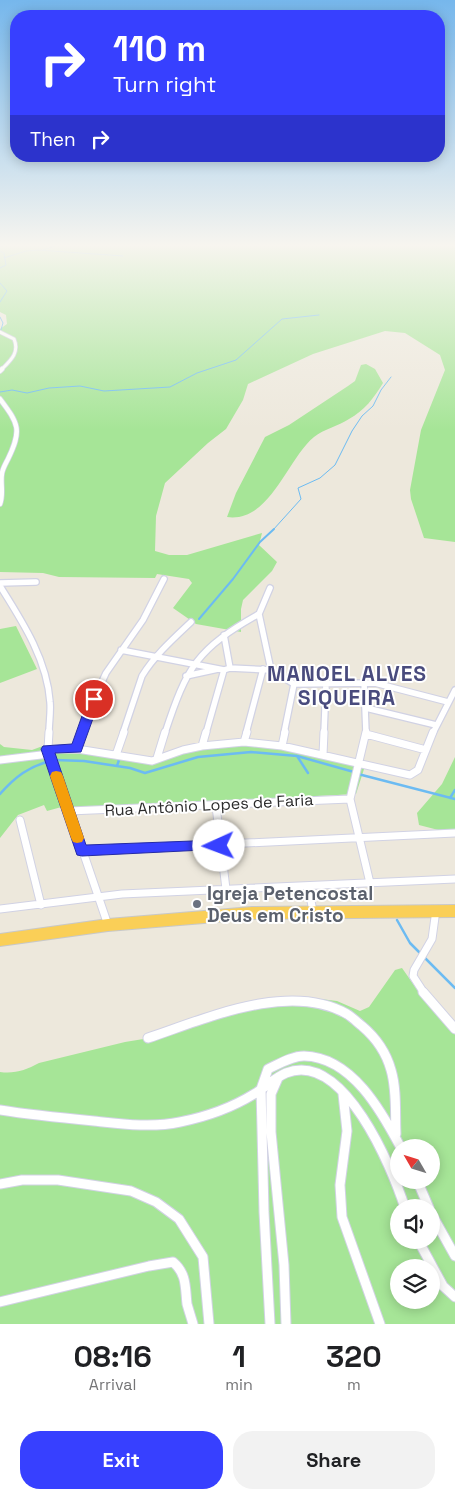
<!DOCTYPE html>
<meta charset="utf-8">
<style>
body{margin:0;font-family:"Space Grotesk",sans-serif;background:#f2f2f2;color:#202124;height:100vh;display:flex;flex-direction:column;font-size:19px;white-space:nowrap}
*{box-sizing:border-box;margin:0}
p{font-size:16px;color:#757577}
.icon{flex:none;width:28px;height:28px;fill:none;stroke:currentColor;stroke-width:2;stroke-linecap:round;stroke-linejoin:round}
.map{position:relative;height:1324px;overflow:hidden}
.side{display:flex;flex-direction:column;background:#fff;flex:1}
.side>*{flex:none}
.banner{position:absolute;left:10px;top:10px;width:435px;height:152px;border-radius:20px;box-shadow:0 2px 12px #0003;background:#3740ff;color:#fff;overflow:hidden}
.needle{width:32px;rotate:309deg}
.controls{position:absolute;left:390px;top:1139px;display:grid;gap:10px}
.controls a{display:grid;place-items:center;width:50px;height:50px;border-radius:50%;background:#fff;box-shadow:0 2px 12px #0003;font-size:25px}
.pin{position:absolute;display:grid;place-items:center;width:42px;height:42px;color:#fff;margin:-21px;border:2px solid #fff;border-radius:50%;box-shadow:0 1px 5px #0007}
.me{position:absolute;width:55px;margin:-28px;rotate:268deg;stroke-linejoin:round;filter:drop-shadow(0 0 4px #0008)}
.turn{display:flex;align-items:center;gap:18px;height:105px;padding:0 20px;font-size:22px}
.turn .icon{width:65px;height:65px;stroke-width:2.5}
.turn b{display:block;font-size:35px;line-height:42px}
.then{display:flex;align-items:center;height:48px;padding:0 20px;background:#0003;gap:10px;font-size:19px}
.eta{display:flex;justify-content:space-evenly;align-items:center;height:85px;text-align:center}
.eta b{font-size:30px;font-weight:700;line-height:35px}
.action{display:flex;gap:10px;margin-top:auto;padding:10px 20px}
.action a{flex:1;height:58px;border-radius:20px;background:#3740ff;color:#fff;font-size:20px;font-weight:700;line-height:58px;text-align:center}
.action a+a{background:#f2f2f2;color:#202124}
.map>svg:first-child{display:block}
</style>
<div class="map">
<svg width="455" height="1324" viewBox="0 0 455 1324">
<rect width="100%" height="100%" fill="#ede8dc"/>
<path fill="#a6e597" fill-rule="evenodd" d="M 0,245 L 455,245 L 455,542 L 424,538 L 411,499 L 410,490 L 421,430 L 445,370 L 440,355 L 405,333 L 385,331 L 313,354 L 248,384 L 243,400 L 226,429 L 208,443 L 165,483 L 156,516 L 155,551 L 169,555 L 187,555 L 262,533 L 259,545 L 277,562 L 272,571 L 243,600 L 241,609 L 241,632 L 196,624 L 173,608 L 192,583 L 189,579 L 157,574 L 155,578 L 59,577 L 43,573 L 0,572 L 0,329 L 7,324 L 6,315 L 0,312 Z
M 366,364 L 375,369 L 383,383 C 374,398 364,411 349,419 C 338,426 324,429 314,437 C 287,459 270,523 227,517 L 236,493 L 265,437 L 289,425 L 348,386 L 355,381 L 361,365 Z
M 16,626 L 37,669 L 0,683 L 0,629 Z
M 0,744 L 4,747 L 32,750 L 48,744 L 56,753 L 84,754 L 86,753 L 153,762 L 192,750 L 251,745 L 274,746 L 365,766 L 356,794 L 78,808 L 65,806 L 47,811 L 44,805 L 18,815 L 0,838 Z
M 455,757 L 455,831 L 446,832 L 419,825 L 417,813 L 442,784 Z
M 402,968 L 416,988 L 455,1034 L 455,1324 L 0,1324 L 0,1072 C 15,1074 26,1070 39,1063 L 125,1042 L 168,1035 L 236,1009 L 284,998 L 304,997 L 337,1001 L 360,1011 L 369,1007 L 395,970 ZM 399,1148 L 431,1148 L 431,1180 L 399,1180 ZM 399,1208 L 431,1208 L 431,1240 L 399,1240 ZM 399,1268 L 431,1268 L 431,1300 L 399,1300 Z"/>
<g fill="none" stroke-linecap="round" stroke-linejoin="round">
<path stroke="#6cbbf2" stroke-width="1" d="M 0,247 L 4,245
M 43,250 L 57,245
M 0,251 L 4,253 L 6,265 L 0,268
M 4,258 L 26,251 L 38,250 L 123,256
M 0,283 L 7,291 L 0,302
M 0,317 L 3,323 L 0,333
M 0,392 L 12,390 L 27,393 L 49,388 L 80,386 L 104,391 L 170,387 L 197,373 L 236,360 L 282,319 L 319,315
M 273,530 L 301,499 L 298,488 L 320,478 L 335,465 L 352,431 L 362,416 L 373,406 L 381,390 L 391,377"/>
<path stroke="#6cbbf2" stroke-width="2" d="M 199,619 L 233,579 L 260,542 L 274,529"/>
<path stroke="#6cbbf2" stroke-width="2.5" d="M 297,756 L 308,773
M 55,760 L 84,761 L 130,768 L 145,773 L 198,757 L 251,752 L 297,756 L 354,772
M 117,766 L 119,760
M 358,774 L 455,799
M 0,794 C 15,777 29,766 51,761
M 450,798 L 455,790
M 397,920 L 410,943 L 455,988"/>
<defs>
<path id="minor-far4" d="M 0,332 L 14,339 C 20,353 10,361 1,370"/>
<path id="minor-far3" d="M 0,371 L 2,369
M 0,399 C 19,424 22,430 8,459 C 6,463 3,468 2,473 C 0,484 4,493 0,504"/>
<path id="minor-far2" d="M 0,583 L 36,582
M 0,586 C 22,621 47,659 50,702 C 51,712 49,723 49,733
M 270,588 L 259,614 L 271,670
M 224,635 L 230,668
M 121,650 L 224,670 L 230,668 L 271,670 L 294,684 L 375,683 L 448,702
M 186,676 L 218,669
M 364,682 L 366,733
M 366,708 L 436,725
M 82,733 L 88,712 L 106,673 L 143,620 L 164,579
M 123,733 L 142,676 C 155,655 173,639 191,622
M 165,733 C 187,666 197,649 259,614
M 206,733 L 224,670
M 246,733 L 263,669
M 284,733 L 294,684
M 324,733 L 326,684
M 433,733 L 455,690"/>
<path id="minor-far1" d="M 49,732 L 48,749 L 108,925
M 366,732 L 350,799 L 370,883
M 366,734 L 426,750
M 244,742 L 247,732
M 202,746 L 206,732
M 282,746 L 285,732
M 48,749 L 77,749 L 152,761 L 183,750 L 202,746 L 244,742 L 282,746 L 410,775 L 418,770 L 433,732
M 77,749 L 82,732
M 116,755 L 124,732
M 323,755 L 324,732
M 157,758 L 165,732
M 0,760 L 49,754
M 216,806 L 226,889
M 69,811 L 350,799
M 20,820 L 41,905
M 81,851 L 455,833
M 308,886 L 313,911
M 0,909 L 122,894 L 455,879
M 424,993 L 413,976 L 414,970 L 432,939 L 436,910"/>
<path id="minor" d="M 423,992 L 455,1029
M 148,1038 C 205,1019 289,981 347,1014 C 352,1017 357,1022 362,1026 C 375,1037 386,1052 391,1070 C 397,1090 395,1113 396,1134
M 278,1078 L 271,1094 L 271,1132 L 284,1265 L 286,1324
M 343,1094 L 347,1131 L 340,1185 L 342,1217 L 380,1324
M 0,1110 C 31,1115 62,1118 94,1121 C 122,1124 152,1128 180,1122 C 205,1117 233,1107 254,1094 C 265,1088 274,1078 286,1073 C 344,1050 392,1168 405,1208
M 417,1180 L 429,1208
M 0,1184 L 22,1180 L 58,1180 L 131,1191 L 156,1202 L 179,1219 L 203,1257 L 209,1324
M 431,1213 L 455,1256
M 418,1240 L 443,1286 L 455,1297
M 0,1302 L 149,1266 L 173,1262 C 187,1274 185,1287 187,1304 C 189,1311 191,1317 193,1324
M 270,1324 L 264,1212 L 261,1089 L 268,1069 C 279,1064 292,1056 304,1056 C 352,1057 382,1112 401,1148"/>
<path id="trunk" d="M 455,905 L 455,917 L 252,919 L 108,931 L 0,946 L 0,934 L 108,919 L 252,907 Z"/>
</defs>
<use href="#minor-far4" stroke="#d1d2e4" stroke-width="4.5"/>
<use href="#minor-far3" stroke="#d1d2e4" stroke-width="6"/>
<use href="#minor-far2" stroke="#d1d2e4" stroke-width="8"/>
<use href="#minor-far1" stroke="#d1d2e4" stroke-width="9"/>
<use href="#minor" stroke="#d1d2e4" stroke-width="11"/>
<use href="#trunk" stroke="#c8c8c8" stroke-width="2"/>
<use href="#minor-far4" stroke="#fff" stroke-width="3"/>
<use href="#minor-far3" stroke="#fff" stroke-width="4.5"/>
<use href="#minor-far2" stroke="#fff" stroke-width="5.5"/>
<use href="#minor-far1" stroke="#fff" stroke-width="7"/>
<use href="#minor" stroke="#fff" stroke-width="9"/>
<use href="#trunk" fill="#facf57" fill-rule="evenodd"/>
</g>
<linearGradient id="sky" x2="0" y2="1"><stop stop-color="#76b7ec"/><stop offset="0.57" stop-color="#f7f5ef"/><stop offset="1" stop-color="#f7f5ef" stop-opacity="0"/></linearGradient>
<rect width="455" height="430" fill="url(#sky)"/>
<path fill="#3740ff" stroke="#242aa6" d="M 94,694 L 100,699 L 81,752 L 55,753 L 86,845 L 219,840 L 224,842 L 226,846 L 224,849 L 82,856 L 77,855 L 41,749 L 43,746 L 72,744 L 88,699 Z"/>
<path fill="#f59e0b" d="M 56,771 L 61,772 L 63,776 L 84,838 L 82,842 L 77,843 L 73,842 L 71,838 L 50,776 L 52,772 Z"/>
<circle fill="#6b7280" stroke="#fff" stroke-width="2" cx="197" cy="904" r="5"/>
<g text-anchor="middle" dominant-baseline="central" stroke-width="4" stroke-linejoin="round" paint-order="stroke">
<g font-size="16" fill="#2b2b2b" stroke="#fff">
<text transform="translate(209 805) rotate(-3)">Rua Antônio Lopes de Faria</text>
</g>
<g font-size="19" font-weight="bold" fill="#5b616d" stroke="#fff" text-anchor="start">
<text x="207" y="893">Igreja Petencostal<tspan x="207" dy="22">Deus em Cristo</tspan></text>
</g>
<g font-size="21" font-weight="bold" letter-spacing="1" fill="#494b7d" stroke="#fff">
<text x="347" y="673">MANOEL ALVES<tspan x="347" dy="24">SIQUEIRA</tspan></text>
</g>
</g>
</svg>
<div class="controls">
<a><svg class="needle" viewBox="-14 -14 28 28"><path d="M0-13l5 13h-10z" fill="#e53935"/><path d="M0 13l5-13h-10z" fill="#757577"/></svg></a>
<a><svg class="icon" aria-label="sound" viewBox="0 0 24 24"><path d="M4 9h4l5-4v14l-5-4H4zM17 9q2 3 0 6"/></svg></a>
<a><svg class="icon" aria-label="layers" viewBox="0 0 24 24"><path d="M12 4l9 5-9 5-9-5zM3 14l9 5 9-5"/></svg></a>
</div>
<div class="pin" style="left:94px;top:699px;background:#d93025"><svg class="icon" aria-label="arrive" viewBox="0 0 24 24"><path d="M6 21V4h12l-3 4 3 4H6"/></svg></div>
<svg class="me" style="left:219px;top:846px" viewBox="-20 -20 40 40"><circle r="19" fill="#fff"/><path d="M0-13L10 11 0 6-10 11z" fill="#3740ff"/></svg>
<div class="banner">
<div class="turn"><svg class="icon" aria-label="right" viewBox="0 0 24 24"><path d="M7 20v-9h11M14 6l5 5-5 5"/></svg><div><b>110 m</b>Turn right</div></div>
<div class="then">Then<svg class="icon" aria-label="right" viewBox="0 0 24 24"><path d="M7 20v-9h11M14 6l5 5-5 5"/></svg></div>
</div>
</div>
<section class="side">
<div class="eta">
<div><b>08:16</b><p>Arrival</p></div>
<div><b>1</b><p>min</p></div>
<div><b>320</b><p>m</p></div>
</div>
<div class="action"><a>Exit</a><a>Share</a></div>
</section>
